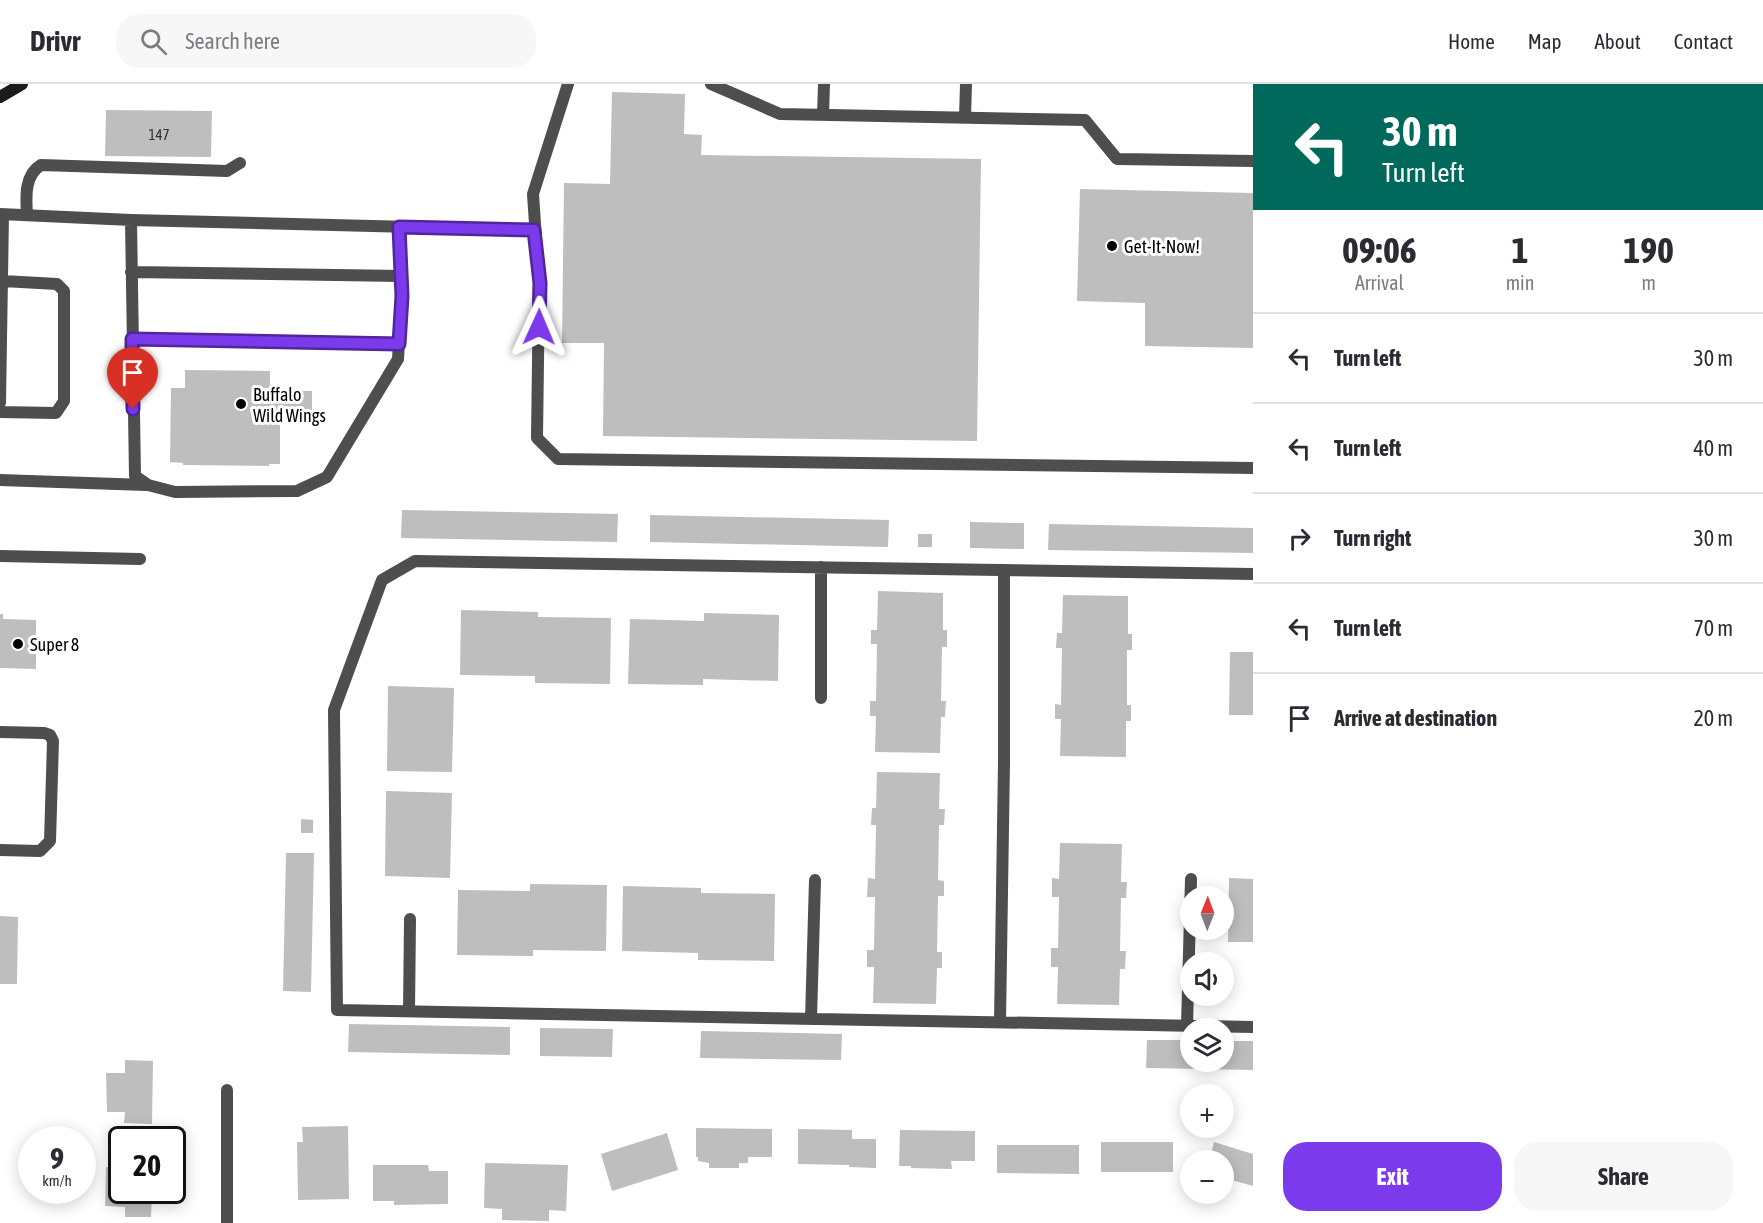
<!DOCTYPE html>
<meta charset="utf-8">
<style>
body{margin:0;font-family:"Asap Condensed",sans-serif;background:#f7f7f7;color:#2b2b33;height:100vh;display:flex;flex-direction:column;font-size:22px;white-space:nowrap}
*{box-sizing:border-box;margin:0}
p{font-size:20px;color:#7c7c81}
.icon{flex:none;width:33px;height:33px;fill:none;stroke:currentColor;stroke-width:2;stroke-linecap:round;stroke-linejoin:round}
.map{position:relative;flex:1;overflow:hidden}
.panel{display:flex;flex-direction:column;background:#fff;width:510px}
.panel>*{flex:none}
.hud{background:#00695c;color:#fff;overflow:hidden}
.needle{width:39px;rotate:1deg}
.buttons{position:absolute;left:1180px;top:802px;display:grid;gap:12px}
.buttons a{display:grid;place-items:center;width:54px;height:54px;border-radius:50%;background:#fff;box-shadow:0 3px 15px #0003;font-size:30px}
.speed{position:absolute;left:18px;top:1042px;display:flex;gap:12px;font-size:30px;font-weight:700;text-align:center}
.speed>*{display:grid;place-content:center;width:78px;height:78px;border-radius:50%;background:#fff;box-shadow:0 3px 15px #0003;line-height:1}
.speed small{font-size:15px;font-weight:400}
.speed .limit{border:3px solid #111;border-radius:9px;background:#fff;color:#111}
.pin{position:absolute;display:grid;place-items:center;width:51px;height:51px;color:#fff;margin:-62px -26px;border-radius:50% 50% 50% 0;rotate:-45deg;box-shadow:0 0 6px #0007}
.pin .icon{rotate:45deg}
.me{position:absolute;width:66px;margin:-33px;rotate:1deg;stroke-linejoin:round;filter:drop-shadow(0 0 4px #0008)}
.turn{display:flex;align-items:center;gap:21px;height:126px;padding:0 30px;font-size:27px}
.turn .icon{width:78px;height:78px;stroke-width:2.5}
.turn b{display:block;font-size:42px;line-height:51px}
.eta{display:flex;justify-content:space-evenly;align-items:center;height:102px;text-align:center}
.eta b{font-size:36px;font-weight:700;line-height:42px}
.button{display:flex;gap:12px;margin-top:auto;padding:12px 30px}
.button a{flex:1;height:69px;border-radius:24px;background:#7c3aed;color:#fff;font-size:24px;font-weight:700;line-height:69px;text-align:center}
.button a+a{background:#f7f7f7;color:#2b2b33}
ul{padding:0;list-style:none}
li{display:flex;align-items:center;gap:18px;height:90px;padding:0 30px;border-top:2px solid #e1e1e2}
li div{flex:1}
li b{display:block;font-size:22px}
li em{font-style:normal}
header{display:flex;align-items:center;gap:36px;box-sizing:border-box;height:84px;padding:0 30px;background:#fff;border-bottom:2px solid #e1e1e2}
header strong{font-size:28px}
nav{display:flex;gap:33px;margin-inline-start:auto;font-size:21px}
.search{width:420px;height:54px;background:#f7f7f7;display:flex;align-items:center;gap:15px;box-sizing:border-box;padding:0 21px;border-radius:24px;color:#7c7c81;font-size:22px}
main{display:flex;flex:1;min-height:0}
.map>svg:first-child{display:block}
</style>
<header>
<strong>Drivr</strong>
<div class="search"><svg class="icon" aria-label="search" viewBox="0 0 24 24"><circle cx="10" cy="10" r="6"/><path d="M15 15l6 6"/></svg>Search here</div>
<nav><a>Home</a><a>Map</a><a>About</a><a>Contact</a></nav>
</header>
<main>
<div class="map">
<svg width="1253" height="1139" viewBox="0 0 1253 1139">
<rect width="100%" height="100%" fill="#fff"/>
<path fill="#bebebe" d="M 612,8 L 685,10 L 684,50 L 702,51 L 701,71 L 981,75 L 977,357 L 603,352 L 604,259 L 562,259 L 564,99 L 610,100 Z
M 106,26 L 212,27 L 211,73 L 105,72 Z
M 1080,105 L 1253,109 L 1253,264 L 1145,262 L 1145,219 L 1077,217 Z
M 185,286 L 270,287 L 270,306 L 312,307 L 312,335 L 280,334 L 280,380 L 269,380 L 269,382 L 183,381 L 183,379 L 170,378 L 171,304 L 185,304 Z
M 402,426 L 618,430 L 617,458 L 401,454 Z
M 650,431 L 889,436 L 888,463 L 650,458 Z
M 970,438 L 1024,439 L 1024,465 L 970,464 Z
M 1049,440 L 1253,444 L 1253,469 L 1048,466 Z
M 918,450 L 932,450 L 932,463 L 918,463 Z
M 878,507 L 943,509 L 943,546 L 947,546 L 947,563 L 942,563 L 941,617 L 946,617 L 945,633 L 941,633 L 940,669 L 875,668 L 876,632 L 870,632 L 870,617 L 876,617 L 877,560 L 871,560 L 871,546 L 877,546 Z
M 1063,511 L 1128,512 L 1128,550 L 1132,550 L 1132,566 L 1127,566 L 1127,621 L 1131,621 L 1131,637 L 1126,637 L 1126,673 L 1060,672 L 1061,635 L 1055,635 L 1055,620 L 1061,621 L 1062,564 L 1056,564 L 1057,549 L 1062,549 Z
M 461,526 L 538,528 L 538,533 L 611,534 L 610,600 L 535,599 L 535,592 L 460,591 Z
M 704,529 L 779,531 L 778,597 L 703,595 L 703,601 L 628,600 L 630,535 L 704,537 Z
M 0,530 L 3,530 L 3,535 L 36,536 L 36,585 L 0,584 Z
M 1230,568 L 1253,568 L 1253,631 L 1229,631 Z
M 388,602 L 454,604 L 452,688 L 387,687 Z
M 877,688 L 940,689 L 939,725 L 945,725 L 944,741 L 939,741 L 938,796 L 944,797 L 944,812 L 938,812 L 937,868 L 942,868 L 942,884 L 937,884 L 936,920 L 873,919 L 874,883 L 867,883 L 867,866 L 874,866 L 875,813 L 867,813 L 868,794 L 875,795 L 876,741 L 871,741 L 872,724 L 876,724 Z
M 386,707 L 452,709 L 450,794 L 385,792 Z
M 301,735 L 313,736 L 313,749 L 301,749 Z
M 1060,759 L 1122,760 L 1121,798 L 1127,798 L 1126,814 L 1121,814 L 1120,867 L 1126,867 L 1125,885 L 1120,885 L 1119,921 L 1057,920 L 1058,883 L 1051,883 L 1051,864 L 1058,864 L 1059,813 L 1052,813 L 1052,794 L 1059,795 Z
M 286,769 L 314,769 L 311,908 L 283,907 Z
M 1229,794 L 1253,795 L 1253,858 L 1228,858 Z
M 530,800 L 607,801 L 606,867 L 533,866 L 533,872 L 457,871 L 458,806 L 530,807 Z
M 623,802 L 701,804 L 701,809 L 775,810 L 774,877 L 698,876 L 698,869 L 622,867 Z
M 0,832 L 18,833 L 17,900 L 0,900 Z
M 349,940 L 510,943 L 510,971 L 348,968 Z
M 540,944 L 613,945 L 612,973 L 540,972 Z
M 701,947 L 842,950 L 841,976 L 700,974 Z
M 1147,956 L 1191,956 L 1191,978 L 1224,978 L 1224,957 L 1253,957 L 1253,986 L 1146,984 Z
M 125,976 L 153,977 L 152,1040 L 124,1039 L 125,1028 L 107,1028 L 106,989 L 125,989 Z
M 348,1042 L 349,1115 L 298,1116 L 297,1058 L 303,1058 L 302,1043 Z
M 696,1044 L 772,1045 L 772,1073 L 748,1073 L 748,1079 L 739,1079 L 739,1084 L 709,1084 L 709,1079 L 698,1077 L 698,1073 L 696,1073 Z
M 798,1045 L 852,1046 L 852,1055 L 876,1055 L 876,1084 L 849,1083 L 849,1081 L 798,1080 Z
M 900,1046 L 975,1047 L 975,1077 L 951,1077 L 952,1085 L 911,1084 L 911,1082 L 899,1082 Z
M 667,1049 L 678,1086 L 612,1107 L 601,1070 Z
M 1101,1058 L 1173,1058 L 1173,1088 L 1101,1088 Z
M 1214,1058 L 1253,1070 L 1253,1102 L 1224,1094 L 1224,1077 L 1209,1077 Z
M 997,1061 L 1079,1061 L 1079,1090 L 997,1089 Z
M 485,1079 L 568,1081 L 566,1127 L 549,1126 L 549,1137 L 502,1136 L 502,1125 L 484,1124 Z
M 373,1081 L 428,1081 L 429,1087 L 448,1087 L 448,1120 L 394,1121 L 394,1117 L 373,1117 Z
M 106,1083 L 122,1083 L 122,1107 L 152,1107 L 151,1133 L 125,1133 L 125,1123 L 105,1122 Z"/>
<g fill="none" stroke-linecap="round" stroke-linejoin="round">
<path stroke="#4e4e4e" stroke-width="12" d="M 568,0 L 533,110 L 539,199 L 537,354 L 558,375 L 1253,384
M 711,0 L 780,30 L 1085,36 L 1117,75 L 1253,77
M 823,31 L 824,0
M 965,34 L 966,0
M 0,130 L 131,136 L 534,146
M 27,131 C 26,114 24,91 41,81 L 227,87 L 240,79
M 131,136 L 135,392 L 148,401 L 175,408 L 297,407 L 327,393 L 398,275 L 402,212 L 399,143
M 131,188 L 401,192
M 132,255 L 399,259
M 0,319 L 3,131
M 0,328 L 56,329 L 64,317 L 64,207 L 57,200 L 3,197
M 0,396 L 146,401
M 0,472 L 140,475
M 821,483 L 821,614
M 1253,490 L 415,477 L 382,496 L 334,626 L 337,926 L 1253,943
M 0,648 L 44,649 L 50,651 L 53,657 L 50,757 L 40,767 L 0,766
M 409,927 L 410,835
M 811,935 L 815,796
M 1000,938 L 1004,678 L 1004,486
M 1187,942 L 1191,795"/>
<path stroke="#4e4e4e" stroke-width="12" d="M 227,1139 L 227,1006"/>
<path stroke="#1b1b1b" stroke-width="12" d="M 0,13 L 22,0"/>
</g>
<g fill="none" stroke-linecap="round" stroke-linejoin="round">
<defs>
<path id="route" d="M 133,325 L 132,255 L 399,260 L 402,212 L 399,143 L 534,146 L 540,199 L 539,243"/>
</defs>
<use href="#route" stroke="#51269a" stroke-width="15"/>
<use href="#route" stroke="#7c3aed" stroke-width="10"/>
</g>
<g fill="#000" stroke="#fff" stroke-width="2">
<circle cx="1112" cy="162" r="6"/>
<circle cx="241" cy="320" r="6"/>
<circle cx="18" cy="560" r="6"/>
</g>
<g text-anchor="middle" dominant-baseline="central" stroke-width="6" stroke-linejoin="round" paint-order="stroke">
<g font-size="15" fill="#303030">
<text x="159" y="50">147</text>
</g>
<g font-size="18" fill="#000" stroke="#fff" text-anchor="start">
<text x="1124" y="162">Get-It-Now!</text>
<text x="253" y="310">Buffalo<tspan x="253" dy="21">Wild Wings</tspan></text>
<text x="30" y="560">Super 8</text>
</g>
</g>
</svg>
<div class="buttons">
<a><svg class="needle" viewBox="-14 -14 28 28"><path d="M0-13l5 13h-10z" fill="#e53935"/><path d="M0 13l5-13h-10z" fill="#7c7c81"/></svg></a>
<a><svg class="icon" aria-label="sound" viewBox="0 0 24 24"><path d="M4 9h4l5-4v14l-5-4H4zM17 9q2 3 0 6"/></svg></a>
<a><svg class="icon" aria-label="layers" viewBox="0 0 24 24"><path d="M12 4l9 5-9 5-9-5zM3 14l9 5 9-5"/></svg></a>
<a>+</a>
<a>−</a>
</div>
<div class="speed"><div>9<small>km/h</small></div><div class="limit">20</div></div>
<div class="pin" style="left:133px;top:325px;background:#d93025"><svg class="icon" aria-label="arrive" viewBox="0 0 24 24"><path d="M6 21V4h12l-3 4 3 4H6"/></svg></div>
<svg class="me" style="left:539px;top:243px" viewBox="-20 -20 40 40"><path d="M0-17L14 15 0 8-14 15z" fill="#7c3aed" stroke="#fff" stroke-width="4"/></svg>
</div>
<section class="panel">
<div class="hud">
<div class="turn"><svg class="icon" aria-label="left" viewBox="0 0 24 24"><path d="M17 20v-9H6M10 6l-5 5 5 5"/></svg><div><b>30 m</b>Turn left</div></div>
</div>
<div class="eta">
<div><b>09:06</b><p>Arrival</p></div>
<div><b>1</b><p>min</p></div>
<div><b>190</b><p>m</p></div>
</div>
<ul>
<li><svg class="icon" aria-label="left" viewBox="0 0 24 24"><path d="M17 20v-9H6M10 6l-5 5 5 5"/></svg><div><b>Turn left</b></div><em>30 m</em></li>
<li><svg class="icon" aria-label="left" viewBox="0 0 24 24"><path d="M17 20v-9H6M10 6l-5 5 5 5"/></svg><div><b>Turn left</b></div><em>40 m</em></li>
<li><svg class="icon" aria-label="right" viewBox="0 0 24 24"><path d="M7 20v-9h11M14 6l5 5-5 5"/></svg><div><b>Turn right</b></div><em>30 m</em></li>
<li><svg class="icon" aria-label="left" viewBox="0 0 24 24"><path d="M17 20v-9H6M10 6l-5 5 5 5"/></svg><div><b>Turn left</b></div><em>70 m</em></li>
<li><svg class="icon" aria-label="arrive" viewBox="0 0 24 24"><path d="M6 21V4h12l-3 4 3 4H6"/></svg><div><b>Arrive at destination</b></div><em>20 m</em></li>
</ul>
<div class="button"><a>Exit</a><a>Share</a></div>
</section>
</main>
